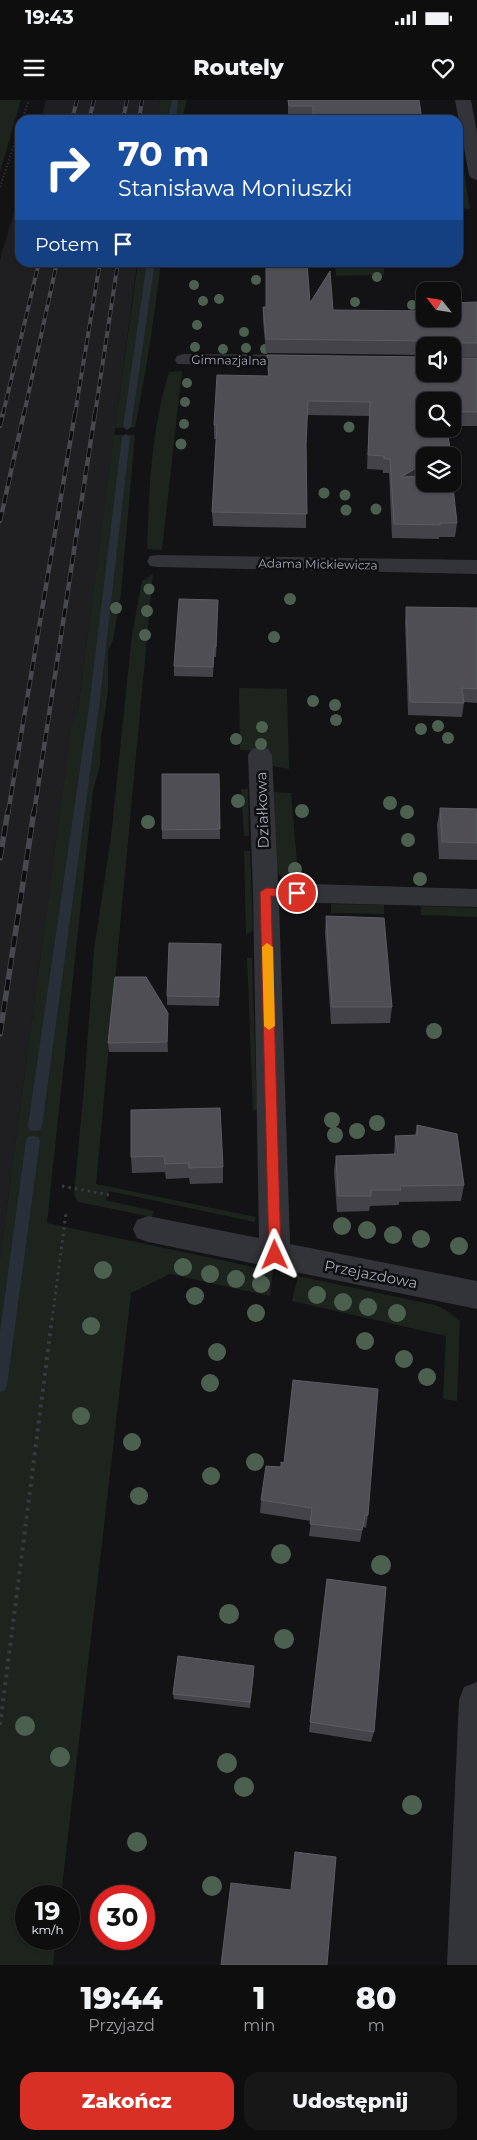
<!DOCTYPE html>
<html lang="pl">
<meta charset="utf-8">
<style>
body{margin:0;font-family:Montserrat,sans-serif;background:#171718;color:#f1f3f6;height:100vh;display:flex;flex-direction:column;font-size:19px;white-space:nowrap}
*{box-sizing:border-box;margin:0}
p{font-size:16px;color:#9b9c9e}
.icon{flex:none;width:28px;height:28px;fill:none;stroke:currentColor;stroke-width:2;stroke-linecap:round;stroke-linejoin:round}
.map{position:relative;height:1865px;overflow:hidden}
.drawer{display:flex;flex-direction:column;background:#0e0e0f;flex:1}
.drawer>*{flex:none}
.top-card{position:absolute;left:15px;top:15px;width:448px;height:152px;border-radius:15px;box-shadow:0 1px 4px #0004,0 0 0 1px #2e2e2f;background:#1a4fa0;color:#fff;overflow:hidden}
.needle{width:32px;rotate:300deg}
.controls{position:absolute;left:416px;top:182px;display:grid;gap:10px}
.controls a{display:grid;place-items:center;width:45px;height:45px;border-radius:10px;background:#0e0e0f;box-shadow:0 1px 4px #0004,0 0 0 1px #2e2e2f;font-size:25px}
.speed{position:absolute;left:15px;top:1785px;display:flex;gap:10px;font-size:25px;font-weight:700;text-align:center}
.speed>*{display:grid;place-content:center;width:65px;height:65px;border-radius:50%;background:#0e0e0f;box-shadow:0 1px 4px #0004,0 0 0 1px #2e2e2f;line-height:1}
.speed small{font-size:12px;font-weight:400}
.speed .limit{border:8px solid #d22;background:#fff;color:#111}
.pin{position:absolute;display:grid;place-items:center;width:42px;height:42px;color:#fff;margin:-21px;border:2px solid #fff;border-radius:50%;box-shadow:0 1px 5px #0007}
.me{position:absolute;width:55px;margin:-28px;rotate:359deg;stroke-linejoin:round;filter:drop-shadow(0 0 4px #0008)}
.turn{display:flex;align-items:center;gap:18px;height:105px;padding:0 20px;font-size:22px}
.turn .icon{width:65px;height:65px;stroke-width:2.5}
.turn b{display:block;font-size:35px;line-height:42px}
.then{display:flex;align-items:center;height:48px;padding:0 20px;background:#0003;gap:10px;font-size:19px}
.eta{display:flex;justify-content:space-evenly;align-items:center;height:85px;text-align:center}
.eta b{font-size:30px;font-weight:800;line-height:35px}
.cta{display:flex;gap:10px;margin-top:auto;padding:10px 20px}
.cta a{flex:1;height:58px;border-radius:15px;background:#d93025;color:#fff;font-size:20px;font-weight:800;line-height:58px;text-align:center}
.cta a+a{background:#171718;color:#f1f3f6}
.status{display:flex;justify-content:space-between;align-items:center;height:35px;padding:0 25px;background:#0e0e0f;direction:ltr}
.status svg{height:14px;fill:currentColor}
header{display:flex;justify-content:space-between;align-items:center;height:65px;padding:0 20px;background:#0e0e0f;font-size:22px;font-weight:800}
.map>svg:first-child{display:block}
</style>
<div class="status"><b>19:43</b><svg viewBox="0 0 49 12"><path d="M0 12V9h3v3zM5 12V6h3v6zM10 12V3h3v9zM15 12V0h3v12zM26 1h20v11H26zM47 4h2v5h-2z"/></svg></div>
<header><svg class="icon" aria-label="menu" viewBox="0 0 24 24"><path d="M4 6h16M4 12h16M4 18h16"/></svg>Routely<svg class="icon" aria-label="heart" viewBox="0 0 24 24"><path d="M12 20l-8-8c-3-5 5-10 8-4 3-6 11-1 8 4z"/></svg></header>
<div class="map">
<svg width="477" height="1865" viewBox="0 0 477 1865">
<rect width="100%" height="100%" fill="#131214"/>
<path fill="#1f1e21" d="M 46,0 L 160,0 L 157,20 L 41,20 Z
M 20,91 L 20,162 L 137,163 L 78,610 L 71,630 L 0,1159 L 0,160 Z"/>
<path fill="#1d241e" d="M 0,0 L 21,0 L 0,72 Z
M 160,0 L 187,0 L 182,20 L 157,20 Z
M 458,71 L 464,71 L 470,109 L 458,108 Z
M 138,162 L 161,163 C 154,218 146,273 135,327 L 115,328 Z
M 335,163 L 384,163 L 384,175 L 336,176 Z
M 182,271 L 162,450 L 147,449 C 149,387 151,331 169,272 Z
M 114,335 L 135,335 L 121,493 L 113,540 L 108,551 L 108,591 L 101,638 L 100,664 L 93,691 L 47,1123 L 273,1171 L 270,1196 L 170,1174 L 131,1193 L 61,1796 L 26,1796 L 26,1839 L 56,1839 L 53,1865 L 0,1865 L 0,1159 L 71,629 L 78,610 Z
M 153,474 L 96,1084 L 256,1117 L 255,1122 L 109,1091 L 105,1100 L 154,1111 L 152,1117 L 78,1102 L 74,1094 L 84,988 L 94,850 L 111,737 L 132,534 L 142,481 Z
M 239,588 L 287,589 L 289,669 L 272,666 L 271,652 L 240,650 Z
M 241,689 L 248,689 L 249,736 L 244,736 Z
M 274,692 L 291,693 L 298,773 L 304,773 L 306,783 C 295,782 282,781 276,771 Z
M 244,751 L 250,751 L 253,830 L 246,835 Z
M 331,804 L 384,805 L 384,814 L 331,813 Z
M 421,806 L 477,808 L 477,817 L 421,815 Z
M 247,858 L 252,858 L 257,1010 L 253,1010 Z
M 298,1176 L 435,1205 L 446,1210 L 460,1221 L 457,1301 L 443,1299 L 446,1236 L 292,1201 Z"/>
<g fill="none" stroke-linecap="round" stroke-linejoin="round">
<path fill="#292f38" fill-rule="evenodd" d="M 172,0 L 178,0 L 176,20 L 168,20 Z
M 147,162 L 155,162 L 131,327 L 127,330 L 123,327 Z
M 126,334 L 130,337 L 99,607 L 42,1026 L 40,1030 L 35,1031 L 30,1030 L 28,1026 L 89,607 L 122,337 Z
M 33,1036 L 38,1037 L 40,1041 L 7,1285 L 5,1290 L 0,1292 L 0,1232 L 26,1041 L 28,1037 Z"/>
<path stroke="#393a40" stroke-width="2" stroke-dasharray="1 2.5" stroke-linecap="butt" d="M 22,20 L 29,0
M 0,87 L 20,27"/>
<path stroke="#393a40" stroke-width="3" stroke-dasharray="2.5 4" stroke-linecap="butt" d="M 62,1086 L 109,1095
M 52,1220 L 66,1113"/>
<path stroke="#393a40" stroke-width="4" stroke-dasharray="3 5" stroke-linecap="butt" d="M 0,1625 L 52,1219"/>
<path fill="#333439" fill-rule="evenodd" d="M 455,0 L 471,0 L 477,33 L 477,80 L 471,78 L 469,75 Z
M 184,254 L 304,255 L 311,257 L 313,261 L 311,265 L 304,267 L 177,264 L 175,260 L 177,256 Z
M 158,455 L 477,460 L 477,474 L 158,467 L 150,466 L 147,461 L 150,456 Z
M 260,647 L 268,649 L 272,655 L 278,783 L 477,789 L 477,807 L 279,802 L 290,1144 L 477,1181 L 477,1209 L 148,1142 L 137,1138 L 133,1129 L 137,1120 L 148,1116 L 259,1138 L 253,792 L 248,655 L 252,649 Z
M 477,1582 L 477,1865 L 447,1865 L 459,1600 L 464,1587 Z"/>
<defs>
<path id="rail-far2" d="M 72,20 L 77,0
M 89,20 L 94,0
M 123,20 L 127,0
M 139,20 L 142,0
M 3,314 L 39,162
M 24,314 L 57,162
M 75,314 L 100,162
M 95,314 L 118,162"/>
<path id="rail-far1" d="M 0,326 L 3,313
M 0,421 L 24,313
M 8,713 L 75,313
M 34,713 L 95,313"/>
<path id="rail" d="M 0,758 L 8,711
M 0,934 L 34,711"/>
</defs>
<use href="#rail-far2" stroke="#484950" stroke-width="4"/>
<use href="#rail-far1" stroke="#484950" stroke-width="4.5"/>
<use href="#rail" stroke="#484950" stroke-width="5.5"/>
<use href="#rail-far2" stroke="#0e0d0f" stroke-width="2.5" stroke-dasharray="7" stroke-linecap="butt"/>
<use href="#rail-far1" stroke="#0e0d0f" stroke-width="3" stroke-dasharray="9" stroke-linecap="butt"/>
<use href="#rail" stroke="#0e0d0f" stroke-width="4" stroke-dasharray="11" stroke-linecap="butt"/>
</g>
<g fill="#4c6050">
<circle cx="377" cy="177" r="5"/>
<circle cx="256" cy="180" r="5"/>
<circle cx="194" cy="185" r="5"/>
<circle cx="219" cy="199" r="5"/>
<circle cx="203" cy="201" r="5"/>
<circle cx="355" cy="202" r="5"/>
<circle cx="412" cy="205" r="5"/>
<circle cx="197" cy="225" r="5"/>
<circle cx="244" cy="232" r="5"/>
<circle cx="195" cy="247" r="5"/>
<circle cx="246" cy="248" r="5"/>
<circle cx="223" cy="249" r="5"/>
<circle cx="265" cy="249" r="5"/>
<circle cx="187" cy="283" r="5"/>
<circle cx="185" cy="302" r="5"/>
<circle cx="184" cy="324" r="5"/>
<circle cx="349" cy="327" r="5.5"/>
<circle cx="181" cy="344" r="5.5"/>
<circle cx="324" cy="393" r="5.5"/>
<circle cx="345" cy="395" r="5.5"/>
<circle cx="376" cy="409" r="5.5"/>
<circle cx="346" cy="410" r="5.5"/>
<circle cx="149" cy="489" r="5.5"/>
<circle cx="290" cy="499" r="6"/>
<circle cx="116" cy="508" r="6"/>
<circle cx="147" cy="511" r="6"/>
<circle cx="145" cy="535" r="6"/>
<circle cx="274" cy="537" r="6"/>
<circle cx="313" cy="601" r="6"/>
<circle cx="335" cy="605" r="6"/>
<circle cx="336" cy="620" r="6"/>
<circle cx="438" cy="626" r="6"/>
<circle cx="262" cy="627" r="6"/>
<circle cx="421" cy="629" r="6"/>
<circle cx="448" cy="638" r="6"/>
<circle cx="236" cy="639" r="6"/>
<circle cx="261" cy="644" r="6"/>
<circle cx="238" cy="701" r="7"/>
<circle cx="390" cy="703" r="7"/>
<circle cx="302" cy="711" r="7"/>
<circle cx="407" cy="712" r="7"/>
<circle cx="148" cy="722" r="7"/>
<circle cx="408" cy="740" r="7"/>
<circle cx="295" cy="769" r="7"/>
<circle cx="420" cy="779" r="7"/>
<circle cx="434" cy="931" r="8"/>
<circle cx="332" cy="1020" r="8"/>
<circle cx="377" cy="1023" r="8"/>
<circle cx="357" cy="1031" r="8"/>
<circle cx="335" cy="1035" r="8"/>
<circle cx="342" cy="1126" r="9"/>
<circle cx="367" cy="1130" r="9"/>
<circle cx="393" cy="1135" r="9"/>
<circle cx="421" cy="1139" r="9"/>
<circle cx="459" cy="1146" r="9"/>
<circle cx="183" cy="1167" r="9"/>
<circle cx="103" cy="1170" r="9"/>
<circle cx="210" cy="1174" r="9"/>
<circle cx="236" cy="1179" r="9"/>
<circle cx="261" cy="1184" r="9"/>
<circle cx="317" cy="1195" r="9"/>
<circle cx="195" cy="1196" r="9"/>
<circle cx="343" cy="1202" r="9"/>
<circle cx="368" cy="1207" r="9"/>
<circle cx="256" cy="1213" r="9"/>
<circle cx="397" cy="1213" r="9"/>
<circle cx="91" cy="1226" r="9"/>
<circle cx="365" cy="1241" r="9"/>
<circle cx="217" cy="1252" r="9"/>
<circle cx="404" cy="1259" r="9"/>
<circle cx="427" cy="1277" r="9"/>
<circle cx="210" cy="1283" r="9"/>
<circle cx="81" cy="1316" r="9"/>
<circle cx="132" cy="1342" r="9"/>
<circle cx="255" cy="1362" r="9"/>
<circle cx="211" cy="1376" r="9"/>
<circle cx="139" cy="1396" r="9"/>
<circle cx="281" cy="1454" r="10"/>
<circle cx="381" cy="1465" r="10"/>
<circle cx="229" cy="1514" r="10"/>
<circle cx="284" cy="1539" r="10"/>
<circle cx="25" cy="1626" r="10"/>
<circle cx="60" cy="1657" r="10"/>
<circle cx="227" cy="1663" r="10"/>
<circle cx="244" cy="1687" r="10"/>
<circle cx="412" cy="1705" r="10"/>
<circle cx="137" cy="1742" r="10"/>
<circle cx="212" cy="1786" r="10"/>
</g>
<path fill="#444349" d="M 288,0 L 419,0 L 313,18 L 288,18 Z
M 477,202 L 477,257 L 452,257 L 452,246 L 425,246 L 425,255 L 266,253 L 263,221 L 263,207 L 310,203 L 333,210 L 452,219 Z
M 267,255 L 477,258 L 477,326 L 452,326 L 452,301 L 425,301 L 450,349 L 449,356 L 425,356 L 425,384 L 457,423 L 455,437 L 439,437 L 439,439 L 392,438 L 389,373 L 383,373 L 383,370 L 367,369 L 369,316 L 307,315 L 306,347 L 306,428 L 213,426 L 212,412 L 217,339 L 214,339 L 214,325 L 268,276 Z
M 218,500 L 216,557 L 214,557 L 213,577 L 174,576 L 174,566 Z
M 406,507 L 477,508 L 477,603 L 464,602 L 462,617 L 408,615 L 405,521 Z
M 219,674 L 220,739 L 162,739 L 162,730 Z
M 440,708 L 477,709 L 477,760 L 439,759 L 437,725 Z
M 326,816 L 392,907 L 390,923 L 331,924 L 325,833 Z
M 221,844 L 219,906 L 167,905 L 167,896 Z
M 168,922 L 168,952 L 109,952 L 108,943 Z
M 131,1010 L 223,1067 L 223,1083 L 190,1084 L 189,1078 L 166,1079 L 165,1072 L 132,1073 L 131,1057 Z
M 417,1025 L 464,1085 L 461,1101 L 399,1102 L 399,1105 L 370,1106 L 369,1111 L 337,1112 L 334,1071 L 336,1056 L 394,1054 L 395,1036 L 415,1036 Z
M 261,1400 L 368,1415 L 366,1428 L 363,1427 L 360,1442 L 309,1436 L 311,1421 L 260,1413 Z
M 327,1479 L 374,1632 L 371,1642 L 309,1632 Z
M 254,1572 L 250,1608 L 174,1599 L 173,1594 Z"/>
<path fill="#2c2b2f" d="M 450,349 L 449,356 L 437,356 Z
M 425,363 L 425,376 L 401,377 Z
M 218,500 L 218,510 L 216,557 L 216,547 Z
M 168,913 L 168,952 L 167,942 Z"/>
<path fill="#4f4e55" stroke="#5c5c64" d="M 288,0 L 419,0 L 422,20 L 313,20 L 313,6 L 289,6 Z
M 266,162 L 307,162 L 310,203 L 330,171 L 333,210 L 425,211 L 425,219 L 452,219 L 452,203 L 477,202 L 477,243 L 452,243 L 452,246 L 428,246 L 428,243 L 426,241 L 266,239 L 263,207 L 266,207 Z
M 267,255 L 425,257 L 425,274 L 452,274 L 452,258 L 477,258 L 477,312 L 452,312 L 452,301 L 425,301 L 425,329 L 447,329 L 450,349 L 437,356 L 425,356 L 425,363 L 401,377 L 425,376 L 425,384 L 452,384 L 452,378 L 457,423 L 440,423 L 440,425 L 394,424 L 390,359 L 384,359 L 384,356 L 368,355 L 370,302 L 308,301 L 306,344 L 307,414 L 212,412 L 217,325 L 214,325 L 217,275 L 269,276 Z
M 179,499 L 218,500 L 216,547 L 214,547 L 213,567 L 174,566 Z
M 406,507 L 477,508 L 477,589 L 462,588 L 464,603 L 410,602 Z
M 162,674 L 219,674 L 220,729 L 162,730 Z
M 440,708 L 477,709 L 477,743 L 442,742 Z
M 326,816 L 384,818 L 392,907 L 332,907 Z
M 169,843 L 221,844 L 219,897 L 167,896 Z
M 115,877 L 146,877 L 168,913 L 167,942 L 108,943 Z
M 220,1008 L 223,1067 L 189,1068 L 189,1063 L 165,1064 L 164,1056 L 131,1057 L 131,1010 Z
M 417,1025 L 457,1034 L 464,1085 L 400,1086 L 401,1090 L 371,1090 L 371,1096 L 338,1096 L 336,1056 L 398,1054 L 395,1036 L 417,1035 Z
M 293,1280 L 378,1289 L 368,1415 L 365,1415 L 362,1430 L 310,1424 L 312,1408 L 261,1400 L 266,1366 L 281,1367 L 281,1362 L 284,1363 Z
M 327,1479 L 386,1487 L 374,1632 L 310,1622 Z
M 178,1556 L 254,1566 L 250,1602 L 173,1594 Z
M 295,1752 L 336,1757 L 327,1865 L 221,1865 L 231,1783 L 291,1790 Z"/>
<path fill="#d93025" stroke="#8d1f18" d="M 266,788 L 297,789 L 302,793 L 297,797 L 271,796 L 281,1155 L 279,1159 L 275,1161 L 271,1159 L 269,1155 L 260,792 Z"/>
<path fill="#f59e0b" d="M 267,843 L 273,847 L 275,926 L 269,930 L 264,926 L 262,847 Z"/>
<g text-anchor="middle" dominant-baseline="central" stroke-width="5" stroke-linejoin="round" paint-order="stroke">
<g font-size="12" fill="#a4a7b5" stroke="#0e0d0f">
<text transform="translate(229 260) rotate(1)">Gimnazjalna</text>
<text transform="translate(318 464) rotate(1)">Adama Mickiewicza</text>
</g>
<g font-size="15" fill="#a4a7b5" stroke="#0e0d0f">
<text transform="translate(262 710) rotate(-92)">Działkowa</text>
<text transform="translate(371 1174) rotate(11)">Przejazdowa</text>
</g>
</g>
</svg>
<div class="controls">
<a><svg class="needle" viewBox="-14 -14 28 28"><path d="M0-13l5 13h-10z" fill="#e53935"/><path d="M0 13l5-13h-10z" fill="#9b9c9e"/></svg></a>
<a><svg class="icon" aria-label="sound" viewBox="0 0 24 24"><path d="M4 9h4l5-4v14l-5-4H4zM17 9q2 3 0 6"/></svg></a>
<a><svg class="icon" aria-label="search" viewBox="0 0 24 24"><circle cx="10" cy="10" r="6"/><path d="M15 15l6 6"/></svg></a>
<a><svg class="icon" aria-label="layers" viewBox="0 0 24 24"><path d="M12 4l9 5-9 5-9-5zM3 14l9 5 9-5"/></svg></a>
</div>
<div class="speed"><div>19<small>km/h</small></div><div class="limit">30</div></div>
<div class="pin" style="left:297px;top:793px;background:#d93025"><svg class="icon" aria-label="arrive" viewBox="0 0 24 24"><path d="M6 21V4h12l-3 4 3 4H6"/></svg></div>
<svg class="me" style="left:275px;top:1155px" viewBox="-20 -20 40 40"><path d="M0-17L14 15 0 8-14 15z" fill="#d93025" stroke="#fff" stroke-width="4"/></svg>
<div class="top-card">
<div class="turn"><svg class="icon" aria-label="right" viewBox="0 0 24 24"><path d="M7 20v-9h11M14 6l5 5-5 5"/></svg><div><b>70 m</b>Stanisława Moniuszki</div></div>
<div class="then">Potem<svg class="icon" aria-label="arrive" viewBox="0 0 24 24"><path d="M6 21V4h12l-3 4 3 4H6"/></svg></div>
</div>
</div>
<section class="drawer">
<div class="eta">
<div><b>19:44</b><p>Przyjazd</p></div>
<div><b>1</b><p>min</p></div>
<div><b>80</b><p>m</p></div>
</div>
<div class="cta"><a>Zakończ</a><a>Udostępnij</a></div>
</section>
